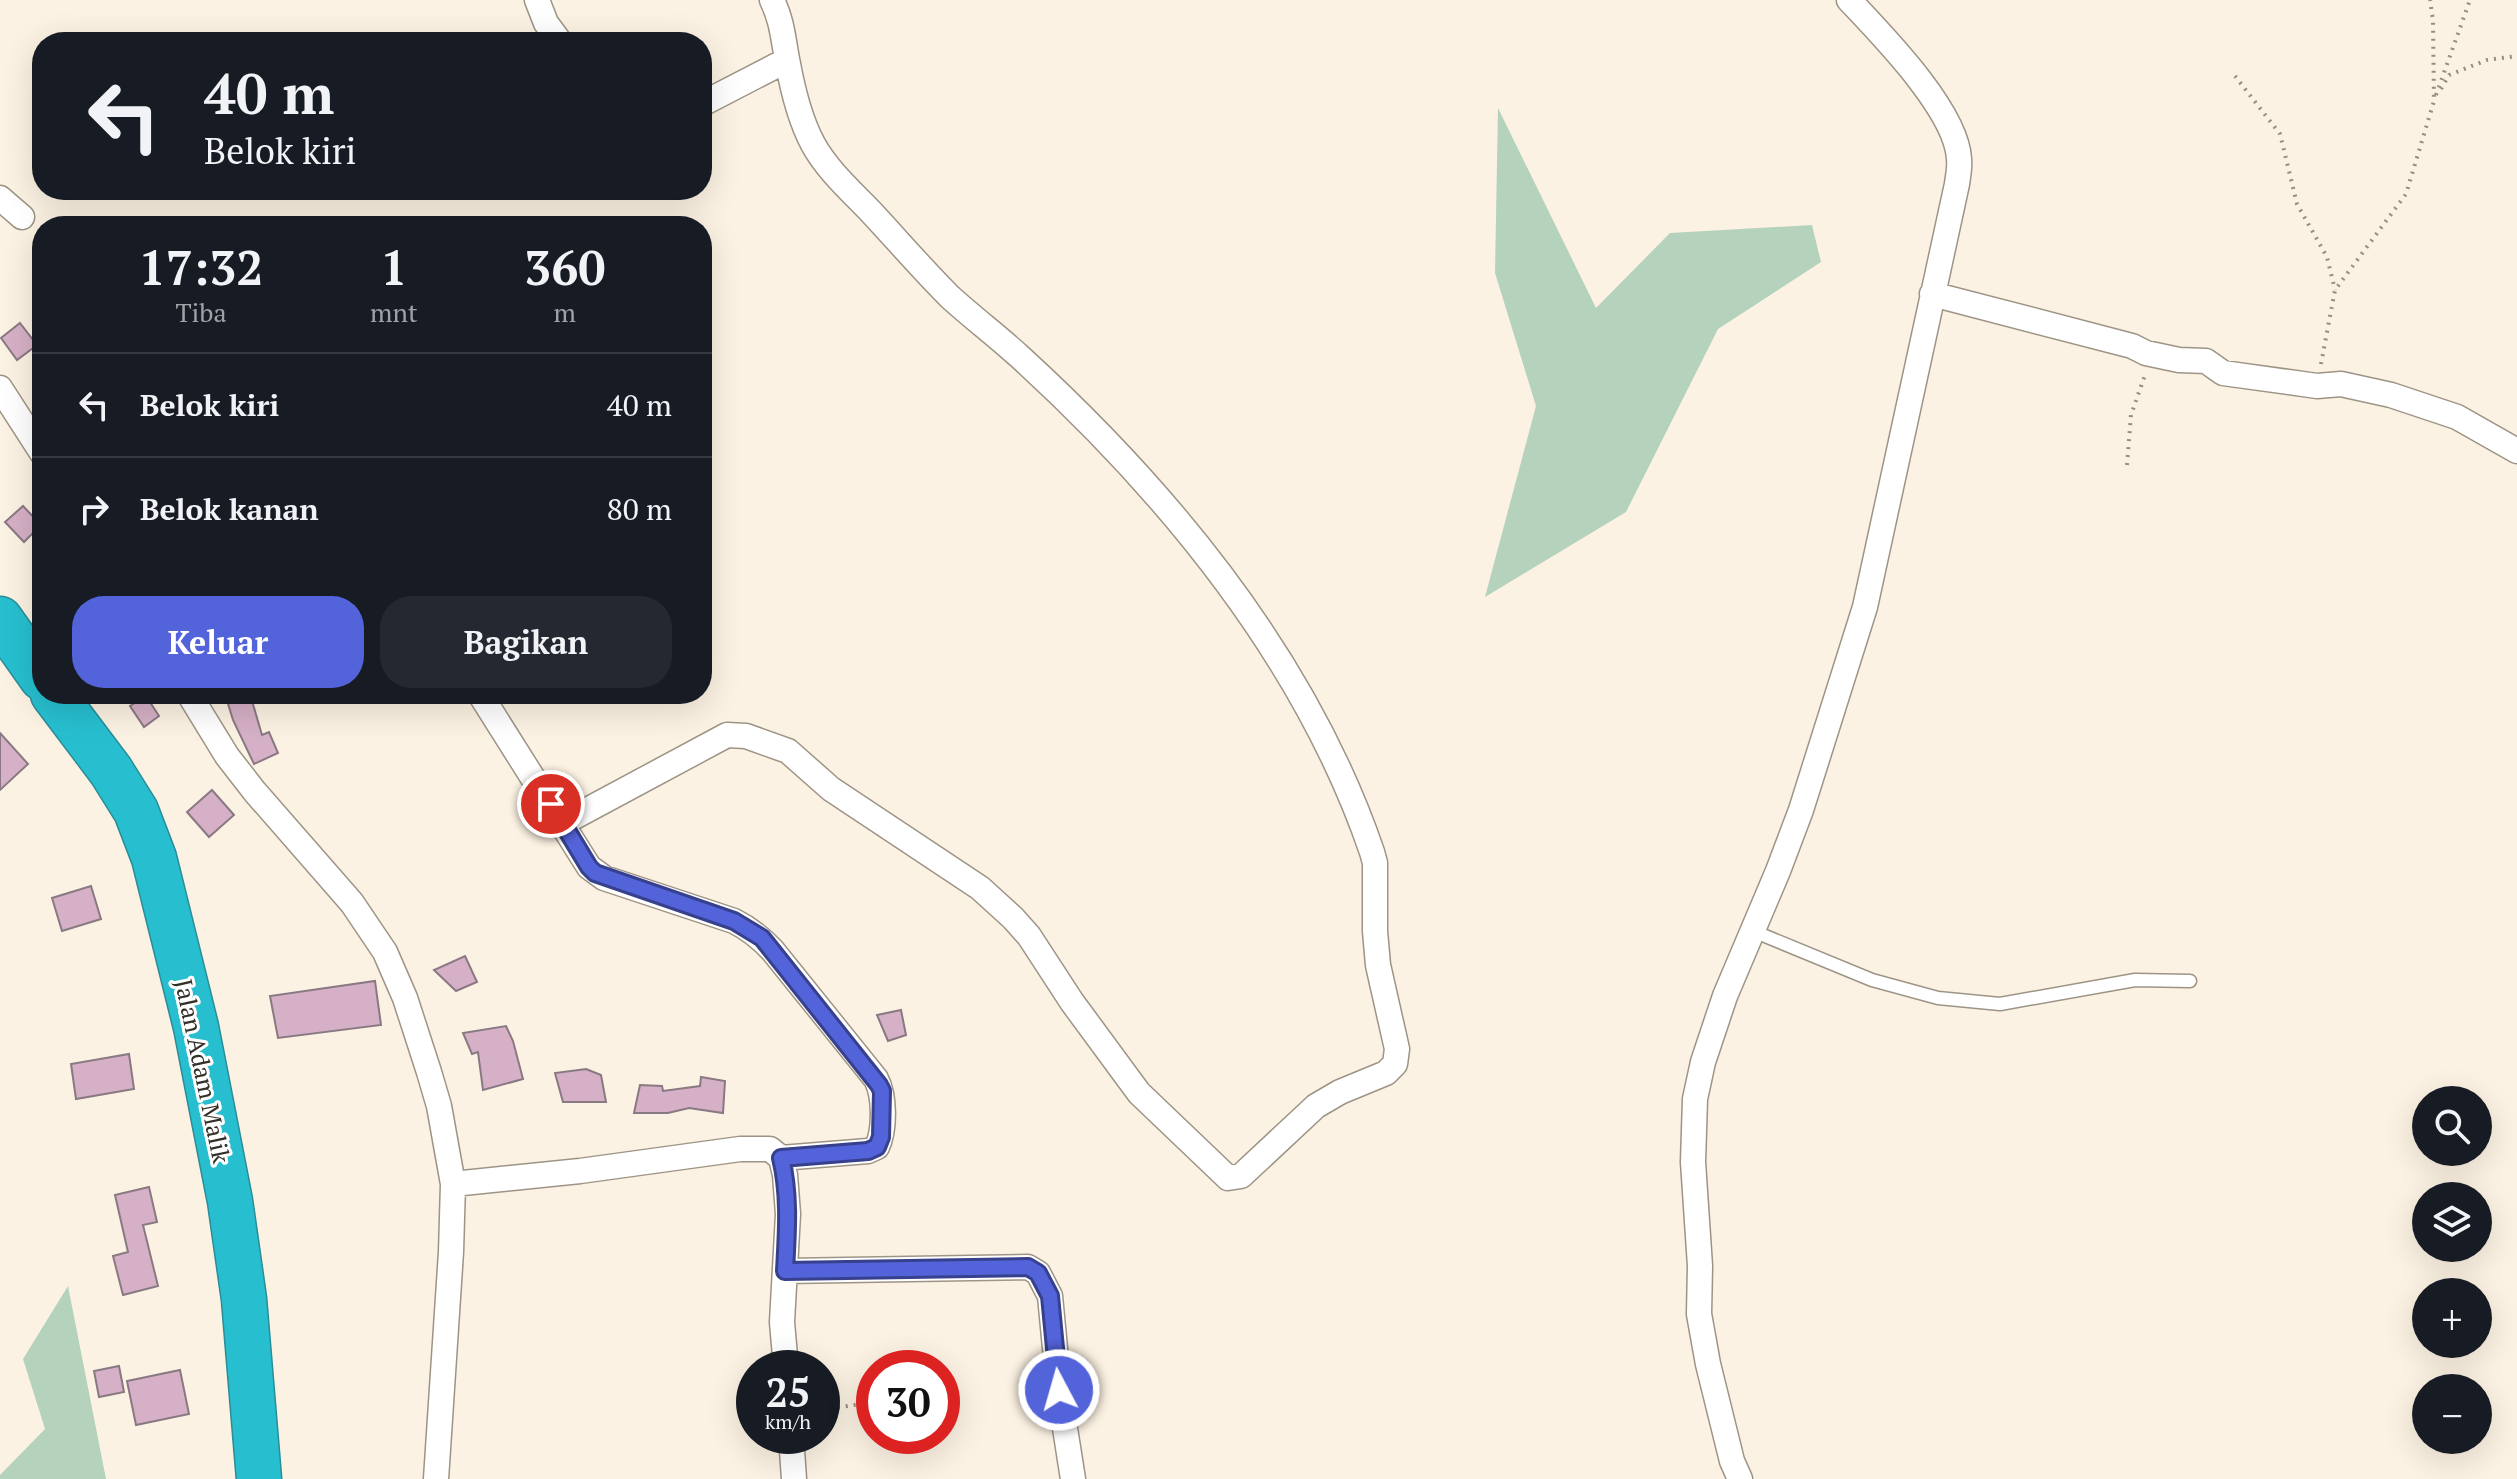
<!DOCTYPE html>
<html lang="id">
<meta charset="utf-8">
<style>
body{margin:0;font-family:"PT Serif",serif;background:#242831;color:#f1f3f6;height:100vh;display:flex;flex-direction:column;font-size:30px;white-space:nowrap}
*{box-sizing:border-box;margin:0}
p{font-size:26px;color:#9ea1a6}
.icon{flex:none;width:44px;height:44px;fill:none;stroke:currentColor;stroke-width:2;stroke-linecap:round;stroke-linejoin:round}
.map{position:relative;flex:1;overflow:hidden}
.drawer{position:absolute;left:32px;top:216px;width:680px;height:488px;display:flex;flex-direction:column;background:#171b24;border-radius:32px;box-shadow:0 8px 32px #0002}
.drawer>*{flex:none}
.banner{position:absolute;left:32px;top:32px;width:680px;height:168px;border-radius:32px;box-shadow:0 8px 32px #0002;background:#171b24;color:#f1f3f6;overflow:hidden}
.fabs{position:absolute;left:2412px;top:1086px;display:grid;gap:16px}
.fabs a{display:grid;place-items:center;width:80px;height:80px;border-radius:50%;background:#171b24;box-shadow:0 8px 32px #0002;font-size:40px}
.speed{position:absolute;left:736px;top:1350px;display:flex;gap:16px;font-size:40px;font-weight:700;text-align:center}
.speed>*{display:grid;place-content:center;width:104px;height:104px;border-radius:50%;background:#171b24;box-shadow:0 8px 32px #0002;line-height:1}
.speed small{font-size:20px;font-weight:400}
.speed .limit{border:12px solid #d22;background:#fff;color:#111}
.pin{position:absolute;display:grid;place-items:center;width:68px;height:68px;color:#fff;margin:-34px;border:4px solid #fff;border-radius:50%;box-shadow:0 2px 8px #0007}
.me{position:absolute;width:88px;margin:-44px;rotate:354deg;stroke-linejoin:round;filter:drop-shadow(0 0 6px #0008)}
.turn{display:flex;align-items:center;gap:28px;height:168px;padding:0 40px;font-size:36px}
.turn .icon{width:104px;height:104px;stroke-width:2.5}
.turn b{display:block;font-size:56px;line-height:68px}
.eta{display:flex;justify-content:space-evenly;align-items:center;height:136px;text-align:center}
.eta b{font-size:48px;font-weight:700;line-height:56px}
.button{display:flex;gap:16px;margin-top:auto;padding:16px 40px}
.button a{flex:1;height:92px;border-radius:32px;background:#5363d9;color:#fff;font-size:32px;font-weight:700;line-height:92px;text-align:center}
.button a+a{background:#242831;color:#f1f3f6}
ul{padding:0;list-style:none}
li{display:flex;align-items:center;gap:24px;height:104px;padding:0 40px;border-top:2px solid #363941}
li div{flex:1}
li b{display:block;font-size:30px}
li em{font-style:normal}
.map>svg:first-child{display:block}
</style>
<div class="map">
<svg width="2517" height="1479" viewBox="0 0 2517 1479">
<rect width="100%" height="100%" fill="#fcf2e3"/>
<path fill="#b4d2bc" d="M 1498,108 L 1596,308 L 1670,233 L 1812,225 L 1821,262 L 1718,329 L 1626,512 L 1485,597 L 1536,406 L 1495,273 Z
M 68,1286 L 106,1479 L 0,1479 L 0,1475 L 45,1429 L 23,1359 Z"/>
<path fill="#d6b0c6" stroke="#897982" stroke-width="2" d="M 20,323 L 37,345 L 17,360 L 1,338 Z
M 23,506 L 41,525 L 24,542 L 5,522 Z
M 225,694 L 250,694 L 262,735 L 269,732 L 278,753 L 254,764 L 233,720 Z
M 146,696 L 159,716 L 144,727 L 130,706 Z
M 0,733 L 28,764 L 0,790 Z
M 212,790 L 234,815 L 209,837 L 187,812 Z
M 91,886 L 101,919 L 62,931 L 52,898 Z
M 465,956 L 477,982 L 456,991 L 434,970 Z
M 375,981 L 381,1025 L 278,1038 L 270,996 Z
M 901,1010 L 906,1035 L 888,1041 L 877,1015 Z
M 506,1026 L 513,1041 L 523,1079 L 483,1090 L 478,1052 L 472,1054 L 463,1033 Z
M 129,1054 L 134,1089 L 76,1099 L 71,1064 Z
M 586,1069 L 601,1075 L 606,1102 L 563,1102 L 555,1073 Z
M 701,1077 L 725,1081 L 723,1113 L 689,1108 L 668,1113 L 634,1113 L 640,1085 L 662,1086 L 663,1091 L 700,1086 Z
M 149,1187 L 157,1222 L 143,1225 L 158,1286 L 123,1295 L 113,1256 L 128,1252 L 115,1195 Z
M 119,1366 L 124,1392 L 99,1397 L 94,1371 Z
M 180,1370 L 189,1414 L 136,1425 L 127,1381 Z"/>
<g fill="none" stroke-linecap="round" stroke-linejoin="round">
<defs>
<path id="lane" d="M 1753,931 L 1872,980 L 1938,998 L 2000,1004 L 2135,980 L 2190,981"/>
<path id="street" d="M 537,0 L 546,23 L 560,42
M 702,104 L 787,60
M 0,198 L 22,217
M 1932,294 L 2132,346 L 2146,353 L 2179,360 L 2206,361 L 2223,373 L 2317,386 L 2341,384 L 2391,395 L 2457,417 L 2517,451
M 0,388 L 42,453
M 189,694 L 227,756 L 255,792 L 352,903 L 385,952 L 405,998 L 429,1072 L 439,1106 L 453,1184 L 451,1252 L 436,1479
M 480,694 L 589,867 L 604,878 L 734,921 C 750,929 761,938 773,951 L 876,1079 C 885,1096 885,1130 877,1147 L 868,1151 L 781,1158
M 563,823 L 727,735 L 746,736 L 788,751 L 831,789 L 980,888 L 1013,918 L 1029,936 L 1072,1002 L 1139,1093 L 1228,1178 L 1241,1176 L 1316,1106 L 1340,1092 L 1386,1073 L 1395,1064 L 1397,1049 L 1378,965 L 1375,931 L 1375,863 L 1372,852 C 1306,659 1168,492 1019,356 C 997,336 972,317 950,297 C 923,270 898,241 872,213 C 852,192 827,170 813,144 C 800,120 793,91 788,64 C 783,40 783,23 772,0
M 453,1184 L 580,1171 L 740,1149 L 770,1149 L 781,1158 L 785,1175 L 788,1214 L 782,1322 L 786,1368
M 785,1271 L 1028,1267 L 1038,1273 L 1050,1296 L 1059,1390 L 1073,1479
M 791,1436 L 794,1479
M 1740,1479 L 1732,1461 L 1708,1364 L 1699,1314 L 1700,1266 L 1693,1162 L 1695,1099 L 1703,1062 L 1725,996 L 1778,871 L 1801,810 L 1865,607 L 1957,184 C 1958,176 1960,167 1959,159 C 1957,111 1882,35 1849,0"/>
<path id="highway" d="M 0,619 L 42,678
M 53,694 L 111,771 L 136,811 L 154,858 L 196,1027 L 230,1201 L 244,1299 L 259,1479"/>
</defs>
<use href="#lane" stroke="#9d9486" stroke-width="15"/>
<use href="#street" stroke="#9d9486" stroke-width="27"/>
<use href="#highway" stroke="#2b8d96" stroke-width="47"/>
<path stroke="#948e83" stroke-width="4" stroke-dasharray="2 6" stroke-linecap="butt" d="M 2235,76 L 2280,134 L 2297,204 L 2327,257 L 2335,290
M 2441,89 L 2449,75 L 2487,60 L 2517,56
M 2436,95 L 2470,0
M 2321,364 L 2335,290 L 2406,194 L 2434,101 L 2433,20 L 2430,0
M 2127,465 L 2131,415 L 2145,375
M 822,1410 L 874,1402"/>
<use href="#lane" stroke="#fff" stroke-width="12"/>
<use href="#street" stroke="#fff" stroke-width="24"/>
<use href="#highway" stroke="#27bfd0" stroke-width="44"/>
</g>
<g fill="none" stroke-linecap="round" stroke-linejoin="round">
<defs>
<path id="route" d="M 551,804 L 589,867 L 595,873 L 734,921 L 762,938 L 879,1085 L 882,1091 L 881,1137 L 877,1147 L 868,1151 L 781,1158 C 790,1195 787,1233 785,1271 L 1028,1267 L 1038,1273 L 1050,1296 L 1059,1390"/>
</defs>
<use href="#route" stroke="#36408d" stroke-width="20"/>
<use href="#route" stroke="#5363d9" stroke-width="14"/>
</g>
<g text-anchor="middle" dominant-baseline="central" stroke-width="6" stroke-linejoin="round" paint-order="stroke">
<g font-size="24" fill="#332f29" stroke="#fff">
<text transform="translate(203 1071) rotate(78)">Jalan Adam Malik</text>
</g>
</g>
</svg>
<div class="fabs">
<a><svg class="icon" aria-label="search" viewBox="0 0 24 24"><circle cx="10" cy="10" r="6"/><path d="M15 15l6 6"/></svg></a>
<a><svg class="icon" aria-label="layers" viewBox="0 0 24 24"><path d="M12 4l9 5-9 5-9-5zM3 14l9 5 9-5"/></svg></a>
<a>+</a>
<a>−</a>
</div>
<div class="speed"><div>25<small>km/h</small></div><div class="limit">30</div></div>
<div class="pin" style="left:551px;top:804px;background:#d93025"><svg class="icon" aria-label="arrive" viewBox="0 0 24 24"><path d="M6 21V4h12l-3 4 3 4H6"/></svg></div>
<svg class="me" style="left:1059px;top:1390px" viewBox="-20 -20 40 40"><circle r="17" fill="#5363d9" stroke="#fff" stroke-width="3"/><path d="M0-11L8 9 0 5-8 9z" fill="#fff"/></svg>
<div class="banner">
<div class="turn"><svg class="icon" aria-label="left" viewBox="0 0 24 24"><path d="M17 20v-9H6M10 6l-5 5 5 5"/></svg><div><b>40 m</b>Belok kiri</div></div>
</div>
<section class="drawer">
<div class="eta">
<div><b>17:32</b><p>Tiba</p></div>
<div><b>1</b><p>mnt</p></div>
<div><b>360</b><p>m</p></div>
</div>
<ul>
<li><svg class="icon" aria-label="left" viewBox="0 0 24 24"><path d="M17 20v-9H6M10 6l-5 5 5 5"/></svg><div><b>Belok kiri</b></div><em>40 m</em></li>
<li><svg class="icon" aria-label="right" viewBox="0 0 24 24"><path d="M7 20v-9h11M14 6l5 5-5 5"/></svg><div><b>Belok kanan</b></div><em>80 m</em></li>
</ul>
<div class="button"><a>Keluar</a><a>Bagikan</a></div>
</section>
</div>
